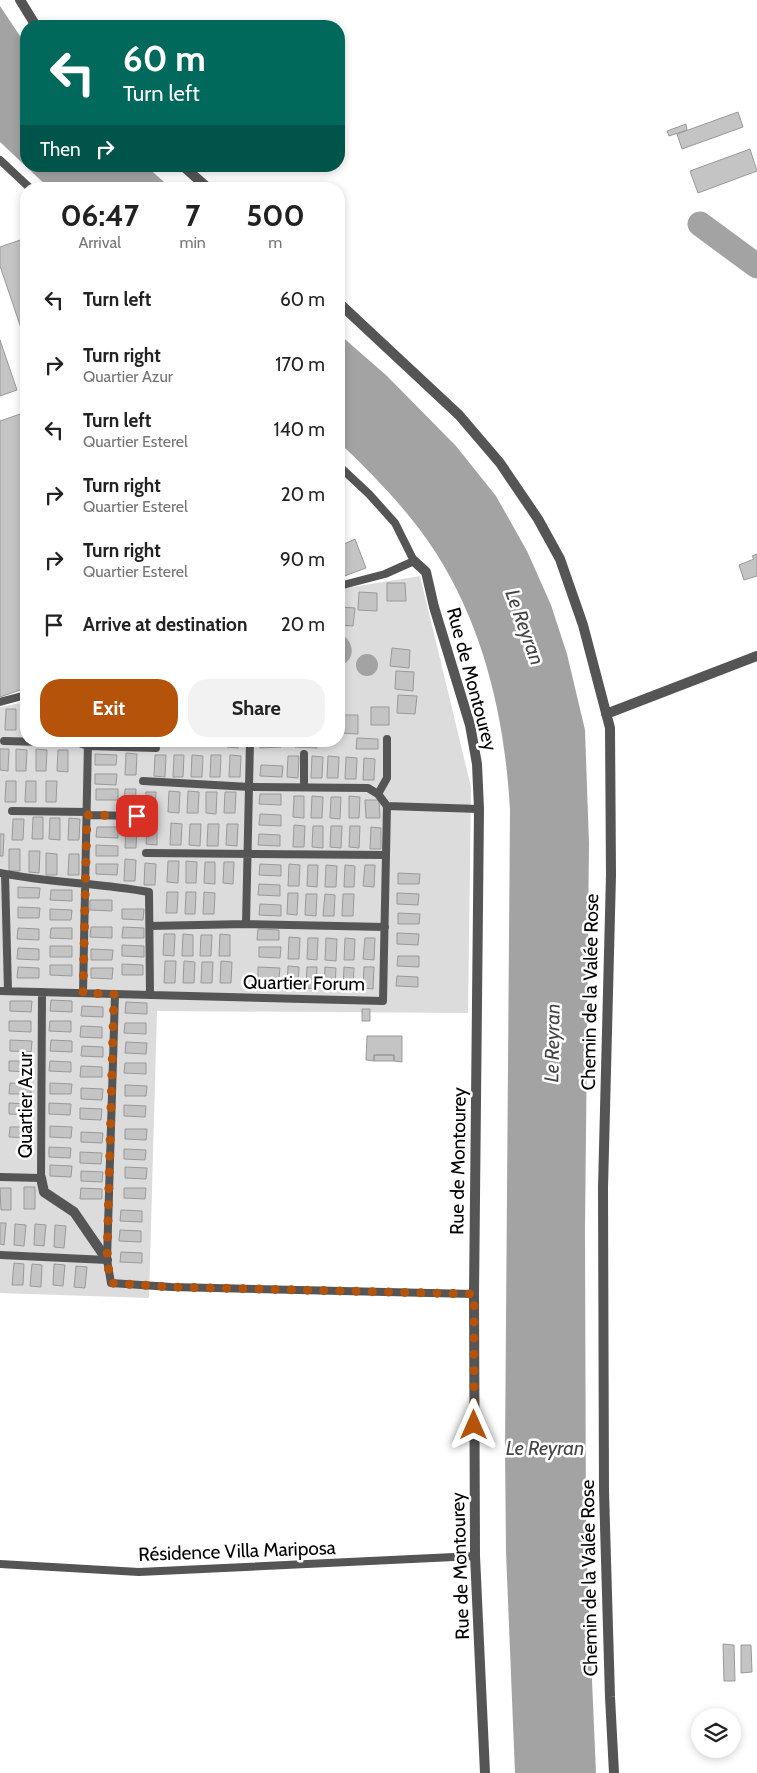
<!DOCTYPE html>
<meta charset="utf-8">
<style>
body{margin:0;font-family:Cabin,sans-serif;background:#f2f2f2;color:#222;height:100vh;display:flex;flex-direction:column;font-size:19px;white-space:nowrap}
*{box-sizing:border-box;margin:0}
p{font-size:16px;color:#767676}
.icon{flex:none;width:28px;height:28px;fill:none;stroke:currentColor;stroke-width:2;stroke-linecap:round;stroke-linejoin:round}
.map{position:relative;flex:1;overflow:hidden}
.side{position:absolute;left:20px;top:182px;width:325px;height:565px;display:flex;flex-direction:column;background:#fff;border-radius:20px;box-shadow:0 2px 8px #0003}
.side>*{flex:none}
.guide{position:absolute;left:20px;top:20px;width:325px;height:152px;border-radius:20px;box-shadow:0 2px 8px #0003;background:#00695c;color:#fff;overflow:hidden}
.fabs{position:absolute;left:691px;top:1708px;display:grid;gap:10px}
.fabs a{display:grid;place-items:center;width:50px;height:50px;border-radius:50%;background:#fff;box-shadow:0 2px 8px #0003;font-size:25px}
.pin{position:absolute;display:grid;place-items:center;width:42px;height:42px;color:#fff;margin:-21px;border-radius:10px;box-shadow:0 2px 8px #0006}
.me{position:absolute;width:55px;margin:-28px;rotate:0deg;stroke-linejoin:round;filter:drop-shadow(0 0 4px #0008)}
.turn{display:flex;align-items:center;gap:18px;height:105px;padding:0 20px;font-size:22px}
.turn .icon{width:65px;height:65px;stroke-width:2.5}
.turn b{display:block;font-size:35px;line-height:42px}
.then{display:flex;align-items:center;height:48px;padding:0 20px;background:#0003;gap:10px;font-size:19px}
.eta{display:flex;justify-content:space-evenly;align-items:center;height:85px;text-align:center}
.eta b{font-size:30px;font-weight:800;line-height:35px}
.button{display:flex;gap:10px;margin-top:auto;padding:10px 20px}
.button a{flex:1;height:58px;border-radius:20px;background:#b45309;color:#fff;font-size:20px;font-weight:800;line-height:58px;text-align:center}
.button a+a{background:#f2f2f2;color:#222}
ul{padding:0;list-style:none}
li{display:flex;align-items:center;gap:15px;height:65px;padding:0 20px}
li div{flex:1}
li b{display:block;font-size:19px}
li em{font-style:normal}
.map>svg:first-child{display:block}
</style>
<div class="map">
<svg width="757" height="1773" viewBox="0 0 757 1773">
<rect width="100%" height="100%" fill="#fff"/>
<path fill="#dcdcdc" d="M 420,576 L 471,787 L 468,1013 L 157,1011 L 149,1298 L 0,1293 L 0,707 L 26,702 L 26,741 L 339,741 L 339,589 Z"/>
<path fill="#a3a3a3" d="M 0,6 L 26,45 L 26,166 L 146,166 L 172,189 L 50,189 L 0,142 Z
M 339,334 L 387,376 L 456,446 L 496,496 L 527,551 L 551,605 L 567,654 L 585,730 L 589,843 L 585,1229 L 586,1541 L 596,1773 L 515,1773 L 506,1552 L 505,1449 L 510,810 C 505,720 485,630 436,553 C 410,512 374,476 339,442 Z
M 339,633 C 355,640 357,661 339,666 Z
M356 665a11 11 0 1 1 22 0a11 11 0 1 1-22 0Z"/>
<g fill="none" stroke-linecap="round" stroke-linejoin="round">
<path stroke="#a3a3a3" stroke-width="25" d="M 700,224 L 757,266"/>
</g>
<path fill="#c4c4c4" stroke="#999" d="M 738,112 L 743,127 L 682,149 L 677,134 Z
M 686,124 L 687,130 L 669,136 L 667,131 Z
M 750,149 L 757,171 L 698,193 L 690,171 Z
M 26,238 L 26,343 L 0,266 L 0,247 Z
M 0,340 L 17,390 L 0,396 Z
M 26,412 L 26,688 L 0,697 L 0,421 Z
M 339,531 L 344,544 L 355,539 L 366,568 L 339,578 Z
M 757,554 L 757,576 L 744,580 L 739,565 L 754,559 L 752,556 Z
M 387,583 L 405,583 L 406,601 L 387,601 Z
M 359,592 L 377,593 L 377,611 L 358,610 Z
M 339,607 L 355,608 L 353,626 L 339,625 Z
M 392,648 L 410,650 L 409,668 L 390,666 Z
M 396,671 L 414,672 L 413,691 L 395,689 Z
M 398,695 L 417,696 L 415,714 L 397,713 Z
M 371,707 L 389,707 L 389,725 L 371,725 Z
M 6,709 L 16,709 L 16,730 L 5,730 Z
M 340,715 L 358,715 L 358,734 L 340,733 Z
M 357,738 L 378,739 L 378,749 L 356,749 Z
M 227,741 L 238,741 L 238,748 L 227,747 Z
M 260,741 L 281,741 L 281,747 L 260,748 Z
M 296,741 L 317,741 L 317,748 L 295,747 Z
M 0,749 L 9,749 L 8,771 L 0,770 Z
M 16,749 L 27,750 L 26,771 L 16,771 Z
M 36,749 L 47,750 L 46,771 L 36,771 Z
M 58,750 L 68,750 L 68,772 L 57,771 Z
M 126,753 L 137,754 L 136,775 L 125,775 Z
M 95,754 L 117,755 L 116,765 L 95,765 Z
M 155,755 L 166,755 L 165,777 L 154,776 Z
M 174,755 L 184,755 L 183,777 L 173,777 Z
M 192,755 L 203,756 L 202,777 L 191,777 Z
M 211,755 L 221,755 L 220,777 L 210,777 Z
M 230,755 L 241,756 L 240,777 L 229,777 Z
M 288,756 L 299,756 L 298,778 L 287,777 Z
M 312,756 L 323,757 L 322,778 L 311,778 Z
M 328,756 L 339,757 L 338,778 L 327,778 Z
M 346,757 L 357,758 L 356,779 L 345,779 Z
M 364,758 L 375,759 L 374,780 L 363,780 Z
M 261,765 L 283,766 L 282,777 L 260,776 Z
M 95,774 L 117,774 L 116,785 L 95,784 Z
M 6,781 L 16,781 L 16,802 L 5,802 Z
M 26,781 L 36,781 L 36,802 L 25,802 Z
M 46,781 L 57,781 L 56,802 L 46,802 Z
M 96,789 L 118,789 L 118,800 L 96,800 Z
M 125,789 L 136,789 L 135,811 L 124,810 Z
M 169,791 L 180,792 L 179,813 L 168,812 Z
M 188,791 L 199,792 L 198,813 L 187,813 Z
M 146,792 L 156,792 L 155,814 L 145,813 Z
M 206,792 L 217,792 L 216,814 L 206,813 Z
M 225,792 L 236,792 L 235,813 L 224,813 Z
M 260,794 L 281,794 L 281,805 L 259,804 Z
M 294,796 L 304,796 L 304,818 L 293,817 Z
M 312,796 L 323,797 L 322,818 L 311,818 Z
M 349,796 L 360,797 L 359,818 L 349,818 Z
M 331,797 L 341,797 L 340,819 L 330,818 Z
M 365,800 L 379,800 L 380,818 L 366,818 Z
M 260,814 L 281,815 L 281,826 L 259,825 Z
M 33,817 L 43,817 L 43,839 L 32,839 Z
M 50,818 L 60,818 L 60,840 L 49,839 Z
M 69,818 L 80,819 L 79,840 L 68,840 Z
M 13,819 L 24,819 L 23,840 L 12,840 Z
M 147,823 L 157,823 L 157,845 L 146,844 Z
M 171,823 L 182,824 L 181,845 L 170,845 Z
M 190,824 L 201,824 L 200,846 L 189,845 Z
M 208,824 L 219,824 L 218,846 L 207,846 Z
M 227,824 L 238,824 L 237,846 L 226,845 Z
M 294,825 L 305,826 L 304,847 L 293,847 Z
M 126,826 L 137,827 L 136,848 L 125,848 Z
M 313,826 L 323,826 L 323,848 L 312,847 Z
M 331,826 L 342,826 L 341,848 L 330,847 Z
M 350,826 L 360,826 L 359,848 L 349,847 Z
M 97,827 L 118,827 L 118,838 L 96,837 Z
M 371,827 L 381,828 L 381,849 L 370,849 Z
M 0,834 L 4,834 L 3,856 L 0,856 Z
M 259,834 L 280,835 L 280,846 L 258,845 Z
M 96,845 L 118,846 L 118,856 L 96,856 Z
M 9,849 L 20,849 L 20,871 L 9,871 Z
M 29,851 L 40,851 L 39,873 L 29,872 Z
M 46,853 L 57,854 L 57,875 L 46,875 Z
M 69,854 L 79,854 L 79,875 L 68,875 Z
M 125,859 L 136,860 L 135,881 L 124,881 Z
M 168,861 L 179,861 L 178,883 L 167,882 Z
M 186,861 L 197,862 L 196,883 L 186,883 Z
M 205,862 L 215,862 L 215,884 L 204,883 Z
M 224,862 L 234,862 L 233,884 L 223,883 Z
M 145,863 L 156,864 L 155,885 L 144,885 Z
M 96,864 L 118,864 L 117,875 L 96,874 Z
M 260,864 L 281,865 L 281,876 L 259,875 Z
M 289,864 L 300,865 L 299,886 L 288,886 Z
M 308,865 L 318,865 L 317,887 L 307,886 Z
M 326,865 L 337,866 L 336,887 L 325,887 Z
M 345,865 L 355,866 L 354,887 L 344,887 Z
M 365,865 L 375,865 L 374,887 L 363,886 Z
M 398,873 L 420,874 L 419,884 L 398,884 Z
M 259,884 L 280,885 L 280,896 L 258,895 Z
M 18,887 L 40,888 L 39,898 L 18,898 Z
M 51,890 L 72,890 L 72,901 L 50,900 Z
M 167,892 L 178,892 L 177,913 L 166,913 Z
M 186,892 L 196,892 L 195,914 L 185,914 Z
M 204,892 L 215,893 L 214,914 L 203,914 Z
M 288,893 L 298,893 L 297,915 L 287,914 Z
M 397,893 L 419,894 L 418,905 L 397,904 Z
M 306,894 L 317,894 L 316,916 L 305,915 Z
M 325,894 L 335,895 L 334,916 L 323,916 Z
M 343,894 L 354,894 L 353,916 L 342,916 Z
M 90,900 L 112,900 L 112,911 L 90,910 Z
M 260,904 L 281,905 L 281,916 L 259,915 Z
M 18,907 L 40,908 L 39,918 L 18,918 Z
M 50,909 L 72,910 L 71,920 L 50,920 Z
M 122,909 L 144,909 L 143,920 L 122,919 Z
M 398,913 L 420,914 L 419,924 L 398,924 Z
M 91,927 L 112,927 L 112,938 L 90,937 Z
M 123,927 L 144,928 L 144,938 L 122,938 Z
M 18,928 L 39,929 L 39,940 L 17,939 Z
M 51,928 L 72,928 L 72,939 L 50,938 Z
M 258,929 L 279,930 L 279,940 L 257,940 Z
M 397,933 L 419,934 L 418,945 L 397,944 Z
M 164,934 L 175,934 L 174,956 L 163,955 Z
M 183,934 L 193,935 L 193,956 L 182,956 Z
M 220,934 L 230,935 L 230,956 L 219,956 Z
M 201,935 L 212,935 L 211,956 L 200,956 Z
M 289,937 L 300,938 L 299,959 L 288,959 Z
M 308,938 L 318,938 L 317,960 L 307,959 Z
M 326,938 L 337,939 L 336,961 L 325,960 Z
M 345,938 L 355,939 L 354,960 L 344,960 Z
M 365,938 L 375,938 L 374,960 L 363,959 Z
M 122,945 L 144,946 L 144,957 L 122,956 Z
M 50,946 L 72,946 L 72,957 L 50,957 Z
M 259,947 L 281,947 L 280,958 L 259,957 Z
M 18,948 L 39,949 L 39,960 L 17,959 Z
M 91,949 L 113,950 L 112,960 L 91,960 Z
M 398,956 L 419,956 L 419,967 L 397,966 Z
M 165,961 L 176,961 L 175,983 L 164,983 Z
M 184,961 L 195,962 L 194,983 L 183,983 Z
M 221,961 L 232,962 L 231,983 L 220,983 Z
M 202,962 L 213,962 L 212,983 L 201,983 Z
M 122,964 L 143,965 L 143,975 L 122,975 Z
M 50,965 L 72,965 L 72,976 L 50,975 Z
M 288,966 L 299,967 L 298,988 L 287,988 Z
M 18,967 L 39,968 L 39,978 L 17,978 Z
M 258,967 L 280,968 L 279,978 L 258,978 Z
M 307,967 L 317,967 L 316,989 L 306,988 Z
M 325,967 L 336,968 L 335,989 L 324,989 Z
M 344,967 L 354,968 L 353,989 L 343,989 Z
M 364,967 L 374,967 L 373,989 L 363,988 Z
M 91,968 L 113,968 L 112,979 L 91,978 Z
M 397,976 L 418,977 L 418,987 L 396,986 Z
M 51,1000 L 72,1001 L 72,1012 L 50,1011 Z
M 10,1001 L 32,1001 L 31,1012 L 10,1011 Z
M 126,1002 L 147,1003 L 147,1014 L 125,1013 Z
M 82,1006 L 103,1007 L 103,1017 L 81,1016 Z
M 362,1009 L 370,1009 L 370,1021 L 362,1021 Z
M 9,1021 L 31,1021 L 31,1032 L 9,1031 Z
M 50,1021 L 71,1021 L 71,1032 L 49,1031 Z
M 125,1023 L 146,1023 L 146,1034 L 124,1033 Z
M 81,1026 L 102,1027 L 102,1038 L 80,1037 Z
M 367,1036 L 402,1036 L 402,1062 L 394,1061 L 394,1055 L 374,1055 L 374,1061 L 366,1060 Z
M 10,1040 L 32,1041 L 31,1052 L 10,1051 Z
M 51,1040 L 72,1041 L 72,1052 L 50,1051 Z
M 126,1042 L 147,1043 L 146,1054 L 125,1053 Z
M 82,1046 L 103,1047 L 103,1057 L 81,1056 Z
M 374,1055 L 394,1055 L 394,1061 L 374,1061 Z
M 9,1061 L 31,1061 L 30,1072 L 9,1071 Z
M 50,1061 L 71,1062 L 71,1072 L 49,1071 Z
M 125,1063 L 146,1063 L 146,1074 L 124,1073 Z
M 81,1066 L 102,1067 L 102,1077 L 80,1077 Z
M 10,1083 L 31,1084 L 31,1094 L 9,1094 Z
M 50,1083 L 72,1084 L 71,1094 L 50,1094 Z
M 125,1085 L 147,1086 L 146,1096 L 125,1096 Z
M 81,1088 L 103,1089 L 102,1100 L 81,1099 Z
M 9,1103 L 30,1104 L 30,1115 L 9,1114 Z
M 49,1103 L 71,1104 L 70,1115 L 49,1114 Z
M 124,1105 L 146,1106 L 145,1117 L 124,1116 Z
M 80,1108 L 102,1109 L 101,1120 L 80,1119 Z
M 50,1126 L 72,1127 L 71,1138 L 50,1137 Z
M 10,1127 L 31,1127 L 31,1138 L 9,1137 Z
M 125,1129 L 147,1129 L 146,1140 L 125,1139 Z
M 81,1132 L 103,1133 L 102,1143 L 81,1142 Z
M 49,1147 L 71,1148 L 70,1158 L 49,1157 Z
M 124,1149 L 146,1150 L 145,1160 L 124,1159 Z
M 80,1152 L 102,1153 L 101,1164 L 80,1163 Z
M 50,1165 L 72,1166 L 71,1177 L 50,1176 Z
M 125,1167 L 147,1168 L 146,1179 L 125,1178 Z
M 81,1171 L 103,1172 L 102,1182 L 81,1181 Z
M 24,1187 L 35,1187 L 35,1209 L 24,1209 Z
M 0,1188 L 11,1188 L 11,1210 L 1,1210 Z
M 81,1188 L 102,1189 L 102,1199 L 80,1199 Z
M 124,1188 L 146,1188 L 145,1199 L 124,1198 Z
M 121,1210 L 142,1211 L 142,1222 L 120,1221 Z
M 0,1223 L 6,1223 L 4,1245 L 0,1244 Z
M 15,1224 L 26,1225 L 24,1246 L 14,1245 Z
M 35,1224 L 46,1225 L 44,1246 L 34,1245 Z
M 55,1225 L 66,1226 L 64,1248 L 54,1247 Z
M 120,1230 L 141,1231 L 141,1242 L 119,1241 Z
M 121,1252 L 142,1253 L 142,1263 L 120,1262 Z
M 14,1263 L 24,1264 L 23,1285 L 12,1285 Z
M 32,1264 L 42,1265 L 41,1287 L 30,1286 Z
M 54,1264 L 65,1265 L 63,1286 L 53,1285 Z
M 76,1266 L 87,1267 L 85,1288 L 74,1287 Z
M 723,1644 L 734,1645 L 735,1681 L 724,1681 Z
M 741,1645 L 751,1645 L 752,1672 L 741,1673 Z"/>
<g fill="none" stroke-linecap="round" stroke-linejoin="round">
<path stroke="#555" stroke-width="8" d="M 0,160 L 31,189
M 339,466 L 369,494 L 395,523 L 414,561 L 385,574 L 339,586
M 0,702 L 26,695
M 4,741 L 79,743 L 88,746 L 156,748
M 304,787 L 304,754
M 378,794 L 387,778 L 387,739
M 387,806 L 479,809
M 12,811 L 87,812
M 87,815 L 137,816
M 146,853 L 386,855
M 0,873 C 49,883 100,883 149,892 L 150,995
M 5,874 L 8,991
M 246,924 L 250,741
M 150,926 L 246,924 L 385,927
M 0,991 L 383,1001 L 387,806 L 378,794 L 368,788 L 250,787 L 143,781
M 83,993 L 88,741
M 0,1177 L 41,1178 L 42,992
M 0,1255 L 107,1260 L 115,994
M 107,1260 L 111,1283 L 171,1287 L 474,1294
M 0,1564 L 139,1572 L 475,1556"/>
<path stroke="#555" stroke-width="10" d="M 20,0 L 36,26
M 183,166 L 209,189
M 339,303 L 459,415 L 500,463 L 538,519 L 560,559 L 583,625 L 610,728 L 611,875 L 603,1188 L 604,1491 L 610,1697 L 614,1773
M 414,561 L 426,572 L 434,607 L 470,725 L 477,764 L 479,809 L 474,1294 L 475,1556 L 485,1773
M 606,714 L 757,656
M 41,1178 L 44,1192 L 74,1212 L 107,1260"/>
</g>
<g fill="none" stroke-linecap="round" stroke-linejoin="round">
<path stroke="#b45309" stroke-width="9" stroke-dasharray="0 16.2" d="M 137,816 L 87,815 L 83,993 L 114,994 L 107,1260 L 111,1283 L 171,1287 L 474,1294 L 474,1425"/>
</g>
<g text-anchor="middle" dominant-baseline="central" stroke-width="5" stroke-linejoin="round" paint-order="stroke">
<g font-size="19" fill="#000" stroke="#fff">
<text transform="translate(472 679) rotate(75)">Rue de Montourey</text>
<text transform="translate(304 983) rotate(1)">Quartier Forum</text>
<text transform="translate(590 992) rotate(-89)">Chemin de la Valée Rose</text>
<text transform="translate(25 1105) rotate(-90)">Quartier Azur</text>
<text transform="translate(458 1161) rotate(-89)">Rue de Montourey</text>
<text transform="translate(237 1551) rotate(-2)">Résidence Villa Mariposa</text>
<text transform="translate(460 1566) rotate(-92)">Rue de Montourey</text>
<text transform="translate(589 1578) rotate(-91)">Chemin de la Valée Rose</text>
</g>
<g font-size="20" font-style="italic" fill="#444" stroke="#fff">
<text transform="translate(525 627) rotate(70)">Le Reyran</text>
<text transform="translate(552 1043) rotate(-89)">Le Reyran</text>
<text x="545" y="1448">Le Reyran</text>
</g>
</g>
</svg>
<div class="fabs">
<a><svg class="icon" aria-label="layers" viewBox="0 0 24 24"><path d="M12 4l9 5-9 5-9-5zM3 14l9 5 9-5"/></svg></a>
</div>
<div class="pin" style="left:137px;top:816px;background:#d93025"><svg class="icon" aria-label="arrive" viewBox="0 0 24 24"><path d="M6 21V4h12l-3 4 3 4H6"/></svg></div>
<svg class="me" style="left:474px;top:1425px" viewBox="-20 -20 40 40"><path d="M0-17L14 15 0 8-14 15z" fill="#b45309" stroke="#fff" stroke-width="4"/></svg>
<div class="guide">
<div class="turn"><svg class="icon" aria-label="left" viewBox="0 0 24 24"><path d="M17 20v-9H6M10 6l-5 5 5 5"/></svg><div><b>60 m</b>Turn left</div></div>
<div class="then">Then<svg class="icon" aria-label="right" viewBox="0 0 24 24"><path d="M7 20v-9h11M14 6l5 5-5 5"/></svg></div>
</div>
<section class="side">
<div class="eta">
<div><b>06:47</b><p>Arrival</p></div>
<div><b>7</b><p>min</p></div>
<div><b>500</b><p>m</p></div>
</div>
<ul>
<li><svg class="icon" aria-label="left" viewBox="0 0 24 24"><path d="M17 20v-9H6M10 6l-5 5 5 5"/></svg><div><b>Turn left</b></div><em>60 m</em></li>
<li><svg class="icon" aria-label="right" viewBox="0 0 24 24"><path d="M7 20v-9h11M14 6l5 5-5 5"/></svg><div><b>Turn right</b><p>Quartier Azur</p></div><em>170 m</em></li>
<li><svg class="icon" aria-label="left" viewBox="0 0 24 24"><path d="M17 20v-9H6M10 6l-5 5 5 5"/></svg><div><b>Turn left</b><p>Quartier Esterel</p></div><em>140 m</em></li>
<li><svg class="icon" aria-label="right" viewBox="0 0 24 24"><path d="M7 20v-9h11M14 6l5 5-5 5"/></svg><div><b>Turn right</b><p>Quartier Esterel</p></div><em>20 m</em></li>
<li><svg class="icon" aria-label="right" viewBox="0 0 24 24"><path d="M7 20v-9h11M14 6l5 5-5 5"/></svg><div><b>Turn right</b><p>Quartier Esterel</p></div><em>90 m</em></li>
<li><svg class="icon" aria-label="arrive" viewBox="0 0 24 24"><path d="M6 21V4h12l-3 4 3 4H6"/></svg><div><b>Arrive at destination</b></div><em>20 m</em></li>
</ul>
<div class="button"><a>Exit</a><a>Share</a></div>
</section>
</div>
